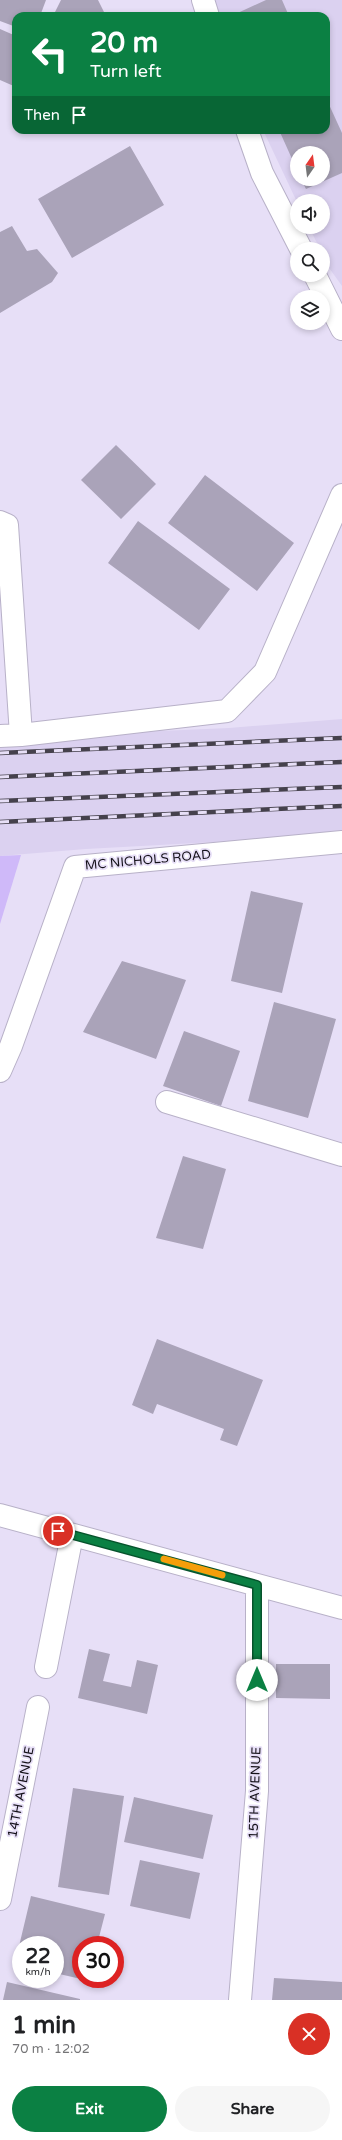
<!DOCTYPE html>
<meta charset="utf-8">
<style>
body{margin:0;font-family:"Varela Round",sans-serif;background:#f6f6f6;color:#202124;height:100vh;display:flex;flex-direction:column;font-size:15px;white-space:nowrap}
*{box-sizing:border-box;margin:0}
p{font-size:13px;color:#757577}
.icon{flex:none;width:22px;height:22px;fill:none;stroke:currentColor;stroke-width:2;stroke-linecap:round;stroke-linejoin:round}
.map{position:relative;height:2000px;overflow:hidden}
.details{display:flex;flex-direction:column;background:#fff;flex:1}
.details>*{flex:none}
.hud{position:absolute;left:12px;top:12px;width:318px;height:122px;border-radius:12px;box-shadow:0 2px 6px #0003;background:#0b8043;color:#fff;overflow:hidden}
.needle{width:26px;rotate:14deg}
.tools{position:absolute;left:290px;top:146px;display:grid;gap:8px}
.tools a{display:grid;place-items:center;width:40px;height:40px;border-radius:50%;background:#fff;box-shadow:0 2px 6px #0003;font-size:20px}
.speed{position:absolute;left:12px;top:1936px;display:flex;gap:8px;font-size:20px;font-weight:700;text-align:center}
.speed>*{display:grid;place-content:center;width:52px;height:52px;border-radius:50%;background:#fff;box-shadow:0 2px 6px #0003;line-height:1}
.speed small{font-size:10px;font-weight:400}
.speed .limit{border:6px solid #d22;background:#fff;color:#111}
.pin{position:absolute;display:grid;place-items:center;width:34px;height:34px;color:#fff;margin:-17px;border:2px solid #fff;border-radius:50%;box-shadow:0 1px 4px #0007}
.me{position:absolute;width:44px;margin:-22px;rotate:0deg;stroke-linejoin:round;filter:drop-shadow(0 0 3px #0008)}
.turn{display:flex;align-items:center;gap:14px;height:84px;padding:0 12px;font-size:18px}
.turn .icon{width:52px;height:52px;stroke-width:2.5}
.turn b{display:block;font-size:28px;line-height:34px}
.then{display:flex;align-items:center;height:38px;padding:0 12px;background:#0003;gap:8px;font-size:15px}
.round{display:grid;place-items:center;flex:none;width:42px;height:42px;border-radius:21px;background:#f6f6f6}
.headline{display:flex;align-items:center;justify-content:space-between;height:68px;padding:0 12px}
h1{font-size:24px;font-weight:800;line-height:30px}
.action{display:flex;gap:8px;margin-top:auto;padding:8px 12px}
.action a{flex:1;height:46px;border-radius:24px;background:#0b8043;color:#fff;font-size:16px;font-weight:800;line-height:46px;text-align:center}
.action a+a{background:#f6f6f6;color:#202124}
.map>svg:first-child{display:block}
</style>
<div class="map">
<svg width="342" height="2000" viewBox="0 0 342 2000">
<rect width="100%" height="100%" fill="#e7dff7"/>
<path fill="#dbd1f0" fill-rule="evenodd" d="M 212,0 L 342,0 L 342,286 L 327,265 L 323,256 L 323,249 L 320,249 L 309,227 L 323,227 L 323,201 L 297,202 L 263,130 L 326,130 L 326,16 L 217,16 ZM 297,153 L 323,153 L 323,179 L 297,179 Z
M 342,719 L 342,835 L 86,849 L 0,856 L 0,738 L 229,728 Z"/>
<path fill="#cfb9f9" d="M 21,855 L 0,924 L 0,856 Z"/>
<path fill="#aaa3b9" d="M 0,0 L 46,0 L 40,16 L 16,16 L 16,27 L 0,21 Z
M 61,0 L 98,0 L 106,16 L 53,16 Z
M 266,0 L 282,0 L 289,16 L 231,16 Z
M 0,29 L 16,36 L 16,87 L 0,80 Z
M 326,98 L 342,133 L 342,173 L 306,189 L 301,179 L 323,179 L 323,153 L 297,153 L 297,170 L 279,130 L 326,130 Z
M 130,146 L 164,205 L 72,258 L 38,199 Z
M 12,226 L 27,251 L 37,249 L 58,273 L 52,282 L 0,313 L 0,232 Z
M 116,445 L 156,484 L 121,519 L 81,480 Z
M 205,475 L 294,543 L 257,591 L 168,523 Z
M 138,521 L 230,589 L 199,630 L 108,563 Z
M 251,891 L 303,903 L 282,993 L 231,981 Z
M 122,961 L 186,980 L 156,1059 L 83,1032 Z
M 274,1002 L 336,1019 L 308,1118 L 248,1101 Z
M 184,1031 L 240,1051 L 221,1106 L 163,1086 Z
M 183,1156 L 226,1169 L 203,1249 L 156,1238 Z
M 157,1339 L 263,1380 L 237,1446 L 220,1440 L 224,1429 L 157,1404 L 153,1414 L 132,1405 Z
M 89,1649 L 110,1654 L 103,1681 L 131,1687 L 137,1660 L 158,1665 L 147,1714 L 78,1698 Z
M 276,1664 L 330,1664 L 330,1699 L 276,1698 Z
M 73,1788 L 124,1796 L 109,1895 L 58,1887 Z
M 134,1797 L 213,1815 L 203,1859 L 124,1842 Z
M 140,1860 L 200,1873 L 190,1919 L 130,1906 Z
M 31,1896 L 105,1914 L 97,1945 L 81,1945 L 81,1979 L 55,1973 L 55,1945 L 21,1945 L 21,1964 L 15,1963 Z
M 274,1978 L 342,1982 L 342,2000 L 272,2000 Z
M 7,1982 L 80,1999 L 80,2000 L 3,2000 Z"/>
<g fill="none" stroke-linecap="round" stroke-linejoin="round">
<defs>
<path id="minor" d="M 203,0 L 208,16
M 247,130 L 262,173 L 301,249
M 315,275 L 342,329
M 0,522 L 7,525 L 21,735
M 0,736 L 21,735 L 227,711 L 265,672 L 342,495
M 0,1071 L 11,1046 L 75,867 L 342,842
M 167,1102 L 342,1155
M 0,1515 L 342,1608
M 46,1667 L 72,1535
M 0,1899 L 38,1707
M 240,2000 L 257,1791 L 257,1585"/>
</defs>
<use href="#minor" stroke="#b8b1c8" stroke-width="24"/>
<use href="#minor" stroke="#fff" stroke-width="22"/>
<defs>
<path id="rail" d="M 0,753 L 342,738
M 0,777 L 342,762
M 0,801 L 342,787
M 0,822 L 342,806"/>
</defs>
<use href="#rail" stroke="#45414c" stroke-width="4.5"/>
<use href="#rail" stroke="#e7dff7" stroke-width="3" stroke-dasharray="9" stroke-linecap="butt"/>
</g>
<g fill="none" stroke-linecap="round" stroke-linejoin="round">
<defs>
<path id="route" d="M 58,1531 L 257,1585 L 257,1680"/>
</defs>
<use href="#route" stroke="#07532c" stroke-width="10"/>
<use href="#route" stroke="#0b8043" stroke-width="7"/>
<path stroke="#f59e0b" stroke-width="7" d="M 164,1559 L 222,1575"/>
</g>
<g text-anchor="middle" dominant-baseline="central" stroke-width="3.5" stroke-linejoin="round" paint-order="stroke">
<g font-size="13" fill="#15121a" stroke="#e7dff7">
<text transform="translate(148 860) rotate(-5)">MC NICHOLS ROAD</text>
<text transform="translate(21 1792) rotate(-79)">14TH AVENUE</text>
<text transform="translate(255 1793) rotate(-88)">15TH AVENUE</text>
</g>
</g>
</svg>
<div class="tools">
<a><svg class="needle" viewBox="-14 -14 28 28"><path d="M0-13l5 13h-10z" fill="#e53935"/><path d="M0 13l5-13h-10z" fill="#757577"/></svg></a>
<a><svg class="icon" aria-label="sound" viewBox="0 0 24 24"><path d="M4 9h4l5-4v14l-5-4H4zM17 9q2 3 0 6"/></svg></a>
<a><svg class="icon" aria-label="search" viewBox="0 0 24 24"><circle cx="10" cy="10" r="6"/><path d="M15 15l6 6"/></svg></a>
<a><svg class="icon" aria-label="layers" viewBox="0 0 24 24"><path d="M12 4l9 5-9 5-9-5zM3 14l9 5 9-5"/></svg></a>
</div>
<div class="speed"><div>22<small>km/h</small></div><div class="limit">30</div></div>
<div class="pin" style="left:58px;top:1531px;background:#d93025"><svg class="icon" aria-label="arrive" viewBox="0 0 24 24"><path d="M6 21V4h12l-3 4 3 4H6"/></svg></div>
<svg class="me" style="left:257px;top:1680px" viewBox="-20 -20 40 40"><circle r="19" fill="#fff"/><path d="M0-13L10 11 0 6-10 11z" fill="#0b8043"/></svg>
<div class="hud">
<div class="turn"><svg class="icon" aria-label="left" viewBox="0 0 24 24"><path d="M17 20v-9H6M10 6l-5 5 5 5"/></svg><div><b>20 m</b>Turn left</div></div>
<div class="then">Then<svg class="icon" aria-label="arrive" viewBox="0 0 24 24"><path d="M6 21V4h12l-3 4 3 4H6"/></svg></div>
</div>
</div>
<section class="details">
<div class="headline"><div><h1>1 min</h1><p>70 m · 12:02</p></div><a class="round" style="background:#d93025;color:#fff"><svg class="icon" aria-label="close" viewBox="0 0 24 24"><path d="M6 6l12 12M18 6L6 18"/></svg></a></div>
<div class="action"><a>Exit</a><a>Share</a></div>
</section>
